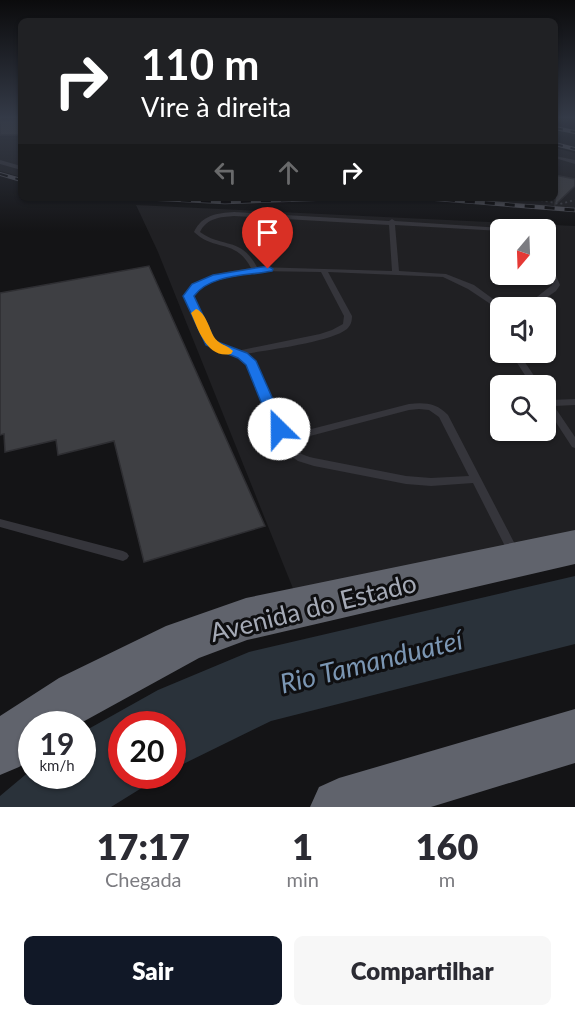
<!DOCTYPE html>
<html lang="pt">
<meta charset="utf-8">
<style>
body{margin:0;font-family:Lato,sans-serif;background:#f7f7f7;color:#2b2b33;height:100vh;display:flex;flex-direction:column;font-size:22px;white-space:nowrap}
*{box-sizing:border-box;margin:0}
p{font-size:20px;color:#7c7c81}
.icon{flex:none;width:33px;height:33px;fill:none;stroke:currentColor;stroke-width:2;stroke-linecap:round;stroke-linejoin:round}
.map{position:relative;height:807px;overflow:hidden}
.side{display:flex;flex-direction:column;background:#fff;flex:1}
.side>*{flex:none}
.top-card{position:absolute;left:18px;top:18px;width:540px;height:183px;border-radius:9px;box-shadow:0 2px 4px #0004;background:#202124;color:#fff;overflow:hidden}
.needle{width:39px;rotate:199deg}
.fabs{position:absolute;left:490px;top:219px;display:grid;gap:12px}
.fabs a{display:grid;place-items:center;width:66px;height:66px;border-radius:9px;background:#fff;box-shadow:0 2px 4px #0004;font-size:30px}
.speed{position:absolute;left:18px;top:711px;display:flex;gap:12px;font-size:30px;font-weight:700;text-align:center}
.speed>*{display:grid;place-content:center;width:78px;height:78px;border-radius:50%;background:#fff;box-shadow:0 2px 4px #0004;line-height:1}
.speed small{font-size:15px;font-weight:400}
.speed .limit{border:9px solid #d22;background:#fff;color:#111}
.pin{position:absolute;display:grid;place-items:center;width:51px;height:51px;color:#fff;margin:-62px -26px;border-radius:50% 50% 50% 0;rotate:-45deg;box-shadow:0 0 6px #0007}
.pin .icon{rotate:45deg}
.me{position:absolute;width:66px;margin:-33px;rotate:337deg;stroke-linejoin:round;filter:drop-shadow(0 0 4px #0008)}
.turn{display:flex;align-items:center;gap:21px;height:126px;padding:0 24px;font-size:27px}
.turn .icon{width:78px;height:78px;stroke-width:2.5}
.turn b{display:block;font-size:42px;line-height:51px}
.lanes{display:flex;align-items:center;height:57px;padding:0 24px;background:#0003;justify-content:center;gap:30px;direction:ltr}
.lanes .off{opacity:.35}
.eta{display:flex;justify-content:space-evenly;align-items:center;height:102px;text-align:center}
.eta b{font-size:36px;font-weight:800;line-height:42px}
.cta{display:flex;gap:12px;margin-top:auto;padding:12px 24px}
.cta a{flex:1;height:69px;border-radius:9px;background:#111827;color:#fff;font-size:24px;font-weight:800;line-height:69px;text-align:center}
.cta a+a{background:#f7f7f7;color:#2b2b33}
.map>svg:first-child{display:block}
</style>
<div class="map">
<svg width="575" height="807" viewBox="0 0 575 807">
<rect width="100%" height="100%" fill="#141416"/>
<path fill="#202023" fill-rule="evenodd" d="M 0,118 L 21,118 L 21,177 L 0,171 Z
M 555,148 L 575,153 L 575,209 L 438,198 L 555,198 Z
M 136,205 L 575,226 L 575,533 L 294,591 L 158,252 ZM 501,230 L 546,230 L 546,274 L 501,274 ZM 501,308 L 546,308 L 546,352 L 501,352 ZM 501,386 L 546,386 L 546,430 L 501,430 Z"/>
<path fill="#2a323a" d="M 575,576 L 575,644 L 271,721 L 173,769 L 172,724 L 122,724 L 122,776 L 161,776 L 111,807 L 0,807 L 0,796 L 31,770 L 32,776 L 82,776 L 83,732 L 158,690 L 249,652 Z"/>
<path fill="#3e3f43" stroke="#2e2e32" stroke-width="1.5" d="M 21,119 L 21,135 L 0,135 L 0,121 Z
M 555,175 L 575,179 L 575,186 L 555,205 Z
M 149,266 L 265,526 L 144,562 L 114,441 L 58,455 L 56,440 L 5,452 L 4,434 L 0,435 L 0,293 Z"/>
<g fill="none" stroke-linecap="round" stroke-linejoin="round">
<path stroke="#3b3c42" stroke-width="2" stroke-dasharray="2 3" stroke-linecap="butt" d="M 531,198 L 560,204 L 575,200"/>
<path fill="#35353b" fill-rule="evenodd" d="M 555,156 L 575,160 L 575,164 L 555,158 Z
M 0,160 L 21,166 L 21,170 L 0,164 Z
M 234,212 L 389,221 L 392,219 L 395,221 L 519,229 L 501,230 L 501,231 L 395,225 L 399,271 L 446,274 L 474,285 L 504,307 L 501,308 L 501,311 L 468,289 L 443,277 L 328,272 L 352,316 C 352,321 351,325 347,329 C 331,342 267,350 245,354 L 256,364 L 288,435 L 409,404 C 424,402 437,403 448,415 L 518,550 L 520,553 L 518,556 L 514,558 L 510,556 L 473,483 L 431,486 L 406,484 L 314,466 L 298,461 L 288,454 L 279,439 L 248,365 L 240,358 L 207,345 L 184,296 C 200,274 226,272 251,268 C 235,238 215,252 194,232 C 202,215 217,213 234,212 ZM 234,216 L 389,225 L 392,271 L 257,267 C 240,236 224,249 200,232 C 207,218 220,217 234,216 ZM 255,271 L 321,272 L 344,316 L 343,324 L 332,330 L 320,334 L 237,351 L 213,341 L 192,296 C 205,276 233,275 255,271 ZM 419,409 L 429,410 L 439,417 L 469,476 L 431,478 L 406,476 L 314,458 C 302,455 296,453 291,441 L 409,410 Z
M 546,257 L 549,259 L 560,285 L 556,291 L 532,308 L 523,308 L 552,285 L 546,268 Z
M 510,352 L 518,352 L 541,386 L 532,386 Z
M 546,397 L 550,400 L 575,399 L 575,405 L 554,406 L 575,437 L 575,448 L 572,447 L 546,407 Z
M 0,519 L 123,551 L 127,553 L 129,556 L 127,559 L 123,561 L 0,527 Z"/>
<path fill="#60636c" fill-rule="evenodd" d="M 575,530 L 575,564 L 247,640 L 199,658 L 79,724 L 32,724 L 32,758 L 19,767 L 0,775 L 0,716 L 59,678 L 166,626 L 246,598 Z
M 575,709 L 575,763 L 431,807 L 310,807 L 319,787 L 339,778 Z"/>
<defs>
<path id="rail-far1" d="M 555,128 L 575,132
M 555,144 L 575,149
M 0,174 L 21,180"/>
<path id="rail" d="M 141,198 L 225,202 L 338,198
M 425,198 L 575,210"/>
</defs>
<use href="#rail-far1" stroke="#484950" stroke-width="4"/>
<use href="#rail" stroke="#484950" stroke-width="4.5"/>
<use href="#rail-far1" stroke="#0f0f11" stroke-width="2" stroke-dasharray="8" stroke-linecap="butt"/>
<use href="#rail" stroke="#0f0f11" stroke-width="3" stroke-dasharray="10" stroke-linecap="butt"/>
</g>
<linearGradient id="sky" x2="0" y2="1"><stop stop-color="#0b0b0c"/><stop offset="0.51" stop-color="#343a47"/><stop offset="1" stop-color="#343a47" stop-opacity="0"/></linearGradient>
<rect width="575" height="231" fill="url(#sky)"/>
<path fill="#1a73e8" stroke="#114b97" stroke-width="1.5" d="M 268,266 L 273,269 L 272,271 C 247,276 210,274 194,296 L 215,341 L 247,353 L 256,361 L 286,429 L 279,434 L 272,429 L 246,365 L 238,358 L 206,345 L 183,296 L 192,284 L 213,275 Z"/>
<path fill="#f59e0b" d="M 196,309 C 206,313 209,328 214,337 C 218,344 227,345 233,351 L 231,354 C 207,359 198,329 191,313 Z"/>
<g text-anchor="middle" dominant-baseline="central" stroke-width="6" stroke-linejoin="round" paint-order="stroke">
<g font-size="26" fill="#a5aab6" stroke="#0f0f11">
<text transform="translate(313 607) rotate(-14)">Avenida do Estado</text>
</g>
<g font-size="27" font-style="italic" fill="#7b96b3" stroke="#0f0f11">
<text transform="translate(371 661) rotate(-14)">Rio Tamanduateí</text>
</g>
</g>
</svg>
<div class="fabs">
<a><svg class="needle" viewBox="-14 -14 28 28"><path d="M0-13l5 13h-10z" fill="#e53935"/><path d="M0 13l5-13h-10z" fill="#7c7c81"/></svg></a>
<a><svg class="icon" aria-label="sound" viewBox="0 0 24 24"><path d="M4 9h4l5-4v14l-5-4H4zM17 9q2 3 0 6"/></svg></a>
<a><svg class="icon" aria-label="search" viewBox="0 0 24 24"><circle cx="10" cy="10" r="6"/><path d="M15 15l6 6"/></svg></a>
</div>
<div class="speed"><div>19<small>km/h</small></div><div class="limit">20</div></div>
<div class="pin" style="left:268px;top:269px;background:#d93025"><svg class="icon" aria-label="arrive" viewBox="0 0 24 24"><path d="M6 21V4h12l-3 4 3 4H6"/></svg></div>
<svg class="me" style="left:279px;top:429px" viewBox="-20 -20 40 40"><circle r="19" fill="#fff"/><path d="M0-13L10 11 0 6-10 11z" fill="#1a73e8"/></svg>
<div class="top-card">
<div class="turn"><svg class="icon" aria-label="right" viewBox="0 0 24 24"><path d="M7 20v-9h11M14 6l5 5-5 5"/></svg><div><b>110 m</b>Vire à direita</div></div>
<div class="lanes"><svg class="icon off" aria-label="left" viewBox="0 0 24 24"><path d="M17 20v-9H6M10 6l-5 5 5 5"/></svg><svg class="icon off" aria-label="ahead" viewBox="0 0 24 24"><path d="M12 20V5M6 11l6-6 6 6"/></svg><svg class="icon" aria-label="right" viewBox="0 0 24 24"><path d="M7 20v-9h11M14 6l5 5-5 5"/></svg></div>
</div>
</div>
<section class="side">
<div class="eta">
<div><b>17:17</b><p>Chegada</p></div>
<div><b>1</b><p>min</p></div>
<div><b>160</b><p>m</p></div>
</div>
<div class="cta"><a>Sair</a><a>Compartilhar</a></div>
</section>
